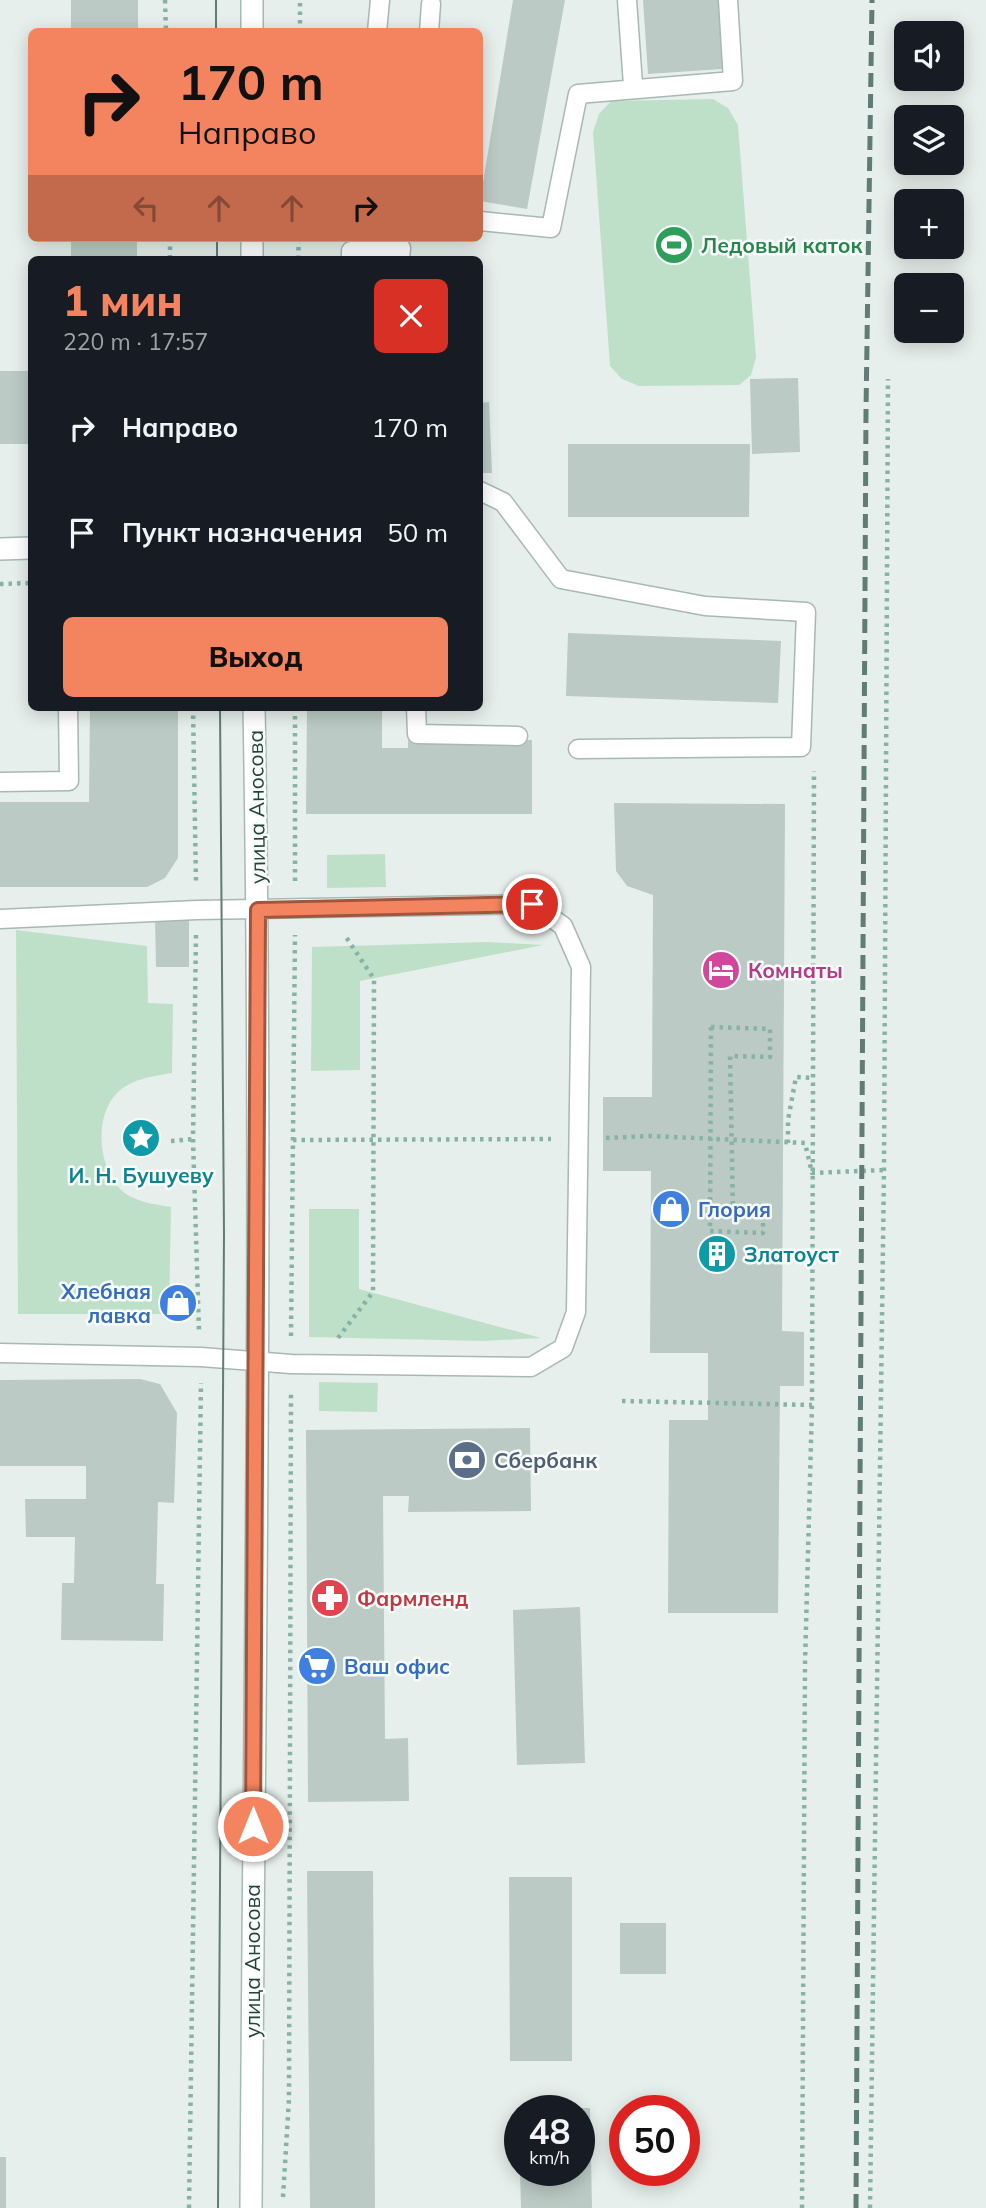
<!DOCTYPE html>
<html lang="ru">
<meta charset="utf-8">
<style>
body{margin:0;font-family:Mulish,sans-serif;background:#242831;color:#f1f3f6;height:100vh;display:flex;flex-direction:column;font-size:26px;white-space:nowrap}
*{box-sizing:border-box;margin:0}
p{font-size:23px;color:#9ea1a6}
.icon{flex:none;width:38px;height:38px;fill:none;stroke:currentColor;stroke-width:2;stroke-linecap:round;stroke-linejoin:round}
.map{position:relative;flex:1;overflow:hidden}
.sheet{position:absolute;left:28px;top:256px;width:455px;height:455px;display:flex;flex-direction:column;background:#171b24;border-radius:10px;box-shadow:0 4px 18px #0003}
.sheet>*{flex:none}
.hud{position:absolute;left:28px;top:28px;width:455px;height:214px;border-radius:10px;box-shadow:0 4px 18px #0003;background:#f4845f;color:#111;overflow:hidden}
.buttons{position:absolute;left:894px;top:21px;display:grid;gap:14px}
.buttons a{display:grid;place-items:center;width:70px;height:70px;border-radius:10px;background:#171b24;box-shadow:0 4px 18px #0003;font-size:35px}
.speed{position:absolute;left:504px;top:2095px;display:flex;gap:14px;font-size:35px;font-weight:700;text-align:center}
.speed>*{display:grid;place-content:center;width:91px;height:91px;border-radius:50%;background:#171b24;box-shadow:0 4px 18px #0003;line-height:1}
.speed small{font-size:18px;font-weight:400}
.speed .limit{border:10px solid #d22;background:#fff;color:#111}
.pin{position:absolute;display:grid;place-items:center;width:60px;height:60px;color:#fff;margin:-30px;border:4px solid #fff;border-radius:50%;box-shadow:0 2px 7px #0007}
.me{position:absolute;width:77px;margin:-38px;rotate:0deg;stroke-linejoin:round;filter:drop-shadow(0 0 5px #0008)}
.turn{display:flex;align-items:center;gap:24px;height:147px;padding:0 35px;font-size:32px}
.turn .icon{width:91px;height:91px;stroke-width:2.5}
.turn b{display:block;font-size:49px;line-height:60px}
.lanes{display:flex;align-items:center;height:66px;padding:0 35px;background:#0003;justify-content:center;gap:35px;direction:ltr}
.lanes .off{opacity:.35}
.round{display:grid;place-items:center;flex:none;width:74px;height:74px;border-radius:10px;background:#242831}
.overview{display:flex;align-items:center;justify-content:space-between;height:119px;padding:0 35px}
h1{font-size:42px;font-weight:800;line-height:52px;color:#f4845f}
.action{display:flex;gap:14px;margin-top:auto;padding:14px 35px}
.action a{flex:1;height:80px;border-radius:10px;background:#f4845f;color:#111;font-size:28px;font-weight:800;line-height:80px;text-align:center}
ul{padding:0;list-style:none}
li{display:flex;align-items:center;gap:21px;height:105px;padding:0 35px}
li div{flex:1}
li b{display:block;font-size:26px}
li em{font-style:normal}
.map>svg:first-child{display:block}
</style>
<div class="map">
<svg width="986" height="2208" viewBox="0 0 986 2208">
<rect width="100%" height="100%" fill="#e6efeb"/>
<path fill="#bfe0c8" d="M 713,99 L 728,108 L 738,125 L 756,357 L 751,375 L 739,385 L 639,386 L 622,379 L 610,366 L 593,132 L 599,114 L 611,101 Z
M 385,854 L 386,887 L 327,888 L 327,855 Z
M 16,930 L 147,946 L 148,1003 L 173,1004 L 172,1073 C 153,1076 131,1079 117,1093 C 94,1116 98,1167 120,1189 C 134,1202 153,1204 171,1207 L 169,1314 L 18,1314 Z
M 488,942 L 543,945 L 360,981 L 360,1070 L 311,1071 L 312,947 Z
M 309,1209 L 359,1209 L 359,1289 L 541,1338 L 483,1341 L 309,1337 Z
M 319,1382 L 378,1383 L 377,1412 L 319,1411 Z"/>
<path fill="#bbcac4" d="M 71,0 L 138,0 L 138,32 L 71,32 Z
M 513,0 L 565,0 L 527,209 L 480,201 Z
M 643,0 L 719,0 L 722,69 L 648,74 Z
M 71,238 L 137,238 L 137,259 L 71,259 Z
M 0,371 L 32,371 L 32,444 L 0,444 Z
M 798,378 L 800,452 L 752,454 L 750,379 Z
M 489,402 L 492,473 L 480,473 L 480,403 Z
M 568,444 L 750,444 L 749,517 L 568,517 Z
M 568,633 L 781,641 L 778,703 L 566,696 Z
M 90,707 L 178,707 L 178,858 L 165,878 L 147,887 L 0,887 L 0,802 L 89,802 Z
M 307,707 L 382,707 L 382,748 L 408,748 L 408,740 L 532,740 L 532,814 L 306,814 Z
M 614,803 L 785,804 L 782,1331 L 804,1332 L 804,1386 L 780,1386 L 778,1613 L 668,1613 L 669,1420 L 708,1420 L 708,1353 L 650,1353 L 651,1171 L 603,1171 L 603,1097 L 652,1097 L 653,895 L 627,886 L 616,871 Z
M 189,918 L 189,967 L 156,967 L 155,919 Z
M 140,1379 L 160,1384 L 177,1413 L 174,1503 L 158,1502 L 156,1584 L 164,1584 L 163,1641 L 61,1640 L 62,1583 L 74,1583 L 75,1537 L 26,1537 L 25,1499 L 86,1499 L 86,1466 L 0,1466 L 0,1380 Z
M 530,1428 L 531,1511 L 408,1512 L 409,1496 L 383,1496 L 385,1739 L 408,1738 L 409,1801 L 308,1802 L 306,1430 Z
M 580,1607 L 585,1763 L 517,1765 L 513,1610 Z
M 307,1871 L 373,1871 L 375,2208 L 310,2208 Z
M 509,1877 L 572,1877 L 572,2061 L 510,2061 Z
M 620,1923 L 666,1923 L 666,1974 L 620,1974 Z
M 570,2108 L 590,2108 L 592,2208 L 521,2208 L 520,2170 L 579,2170 L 579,2110 Z
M 0,2157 L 6,2157 L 6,2208 L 0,2208 Z"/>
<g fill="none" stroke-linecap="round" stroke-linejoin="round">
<defs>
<path id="lane" d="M 627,0 L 633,85
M 377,32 L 380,0
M 429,32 L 431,4
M 480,221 L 551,228 L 578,94 L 733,81 L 728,0
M 380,238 L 380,249 L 401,248 L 400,259
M 351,259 L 351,251 L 380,249
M 480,491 L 503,502 L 561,579 L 705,606 L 806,612 L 801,747 L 578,749
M 416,707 L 417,734 L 518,736
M 0,782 L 69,781 L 68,707
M 0,919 L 197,910 L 532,904 L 563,926 L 581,967 L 576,1312 L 563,1348 L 531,1367 L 291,1364 L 201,1357 L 0,1353"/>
<path id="street" d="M 0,549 L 32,548"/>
<path id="secondary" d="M 252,0 L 252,32
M 252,238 L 252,259
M 251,2208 C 254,1708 263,1207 254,707"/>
</defs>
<use href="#lane" stroke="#a8b8b2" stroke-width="21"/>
<use href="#street" stroke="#a8b8b2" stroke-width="24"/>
<use href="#secondary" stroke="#a4bbb3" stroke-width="24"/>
<path stroke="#86b3a5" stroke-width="4.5" stroke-dasharray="3.5 5" stroke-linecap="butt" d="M 165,0 L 166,32
M 300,32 L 300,0
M 170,238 L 170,259
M 298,259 L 299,238
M 0,584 L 32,583
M 193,707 L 196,884
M 295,881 L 295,707
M 196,935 L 193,1139 L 199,1332
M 711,1027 L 770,1029 L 770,1057 L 730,1056 L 733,1211 L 763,1212 L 763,1233 L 710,1231 Z
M 606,1138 L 651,1136 L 805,1143 L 812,1173 L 884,1170
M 293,1140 L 551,1139
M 171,1141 L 193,1139
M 788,1143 L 788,1120 L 796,1077 L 813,1078
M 291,1336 L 295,935
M 338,1338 L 373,1292 L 374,979 L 344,934
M 622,1401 L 812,1405
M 283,2197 L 289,2099 L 291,1390
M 189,2208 L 201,1383
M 802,2208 L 805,1664 L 812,1405 L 814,771
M 870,2208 L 884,1170 L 888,379"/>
<use href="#lane" stroke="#fff" stroke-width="18"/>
<use href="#street" stroke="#fff" stroke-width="21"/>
<use href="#secondary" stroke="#fff" stroke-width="21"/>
<path stroke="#5f7d75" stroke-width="2" d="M 216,0 L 216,32
M 217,238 L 217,259
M 218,2208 L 224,1233 L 220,707"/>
<path stroke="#5f7d75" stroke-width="5" stroke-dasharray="14 7" stroke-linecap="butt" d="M 856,2208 L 866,411 L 872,0"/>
</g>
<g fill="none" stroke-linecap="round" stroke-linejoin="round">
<defs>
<path id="route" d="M 253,1826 L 258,910 L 532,904"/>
</defs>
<use href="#route" stroke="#9f563e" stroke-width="18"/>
<use href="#route" stroke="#f4845f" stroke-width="12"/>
</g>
<defs>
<symbol id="stadium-disc" viewBox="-11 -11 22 22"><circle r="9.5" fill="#2e9e5b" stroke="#f7fbf9"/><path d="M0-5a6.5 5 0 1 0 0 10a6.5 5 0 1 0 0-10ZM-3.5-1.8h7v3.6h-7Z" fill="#fff"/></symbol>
<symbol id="hotel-disc" viewBox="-11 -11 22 22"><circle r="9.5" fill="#d1479c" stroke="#f7fbf9"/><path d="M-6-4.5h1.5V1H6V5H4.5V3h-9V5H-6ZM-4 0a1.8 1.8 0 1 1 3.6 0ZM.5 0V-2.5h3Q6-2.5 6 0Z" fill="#fff"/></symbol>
<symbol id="sight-disc" viewBox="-11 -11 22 22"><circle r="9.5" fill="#0f9aa8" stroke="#f7fbf9"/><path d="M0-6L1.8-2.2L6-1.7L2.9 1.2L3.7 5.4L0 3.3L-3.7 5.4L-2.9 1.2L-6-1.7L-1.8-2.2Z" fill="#fff"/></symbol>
<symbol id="shop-disc" viewBox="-11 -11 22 22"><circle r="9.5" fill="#3f7fe0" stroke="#f7fbf9"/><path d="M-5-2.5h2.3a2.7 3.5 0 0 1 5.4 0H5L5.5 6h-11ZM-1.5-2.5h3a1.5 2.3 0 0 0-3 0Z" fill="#fff"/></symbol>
<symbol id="building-disc" viewBox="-11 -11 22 22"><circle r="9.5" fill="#0f9aa8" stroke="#f7fbf9"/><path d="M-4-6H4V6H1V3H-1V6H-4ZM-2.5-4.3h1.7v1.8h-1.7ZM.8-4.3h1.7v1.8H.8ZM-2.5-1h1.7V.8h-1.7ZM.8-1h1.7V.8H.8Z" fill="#fff"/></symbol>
<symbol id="bank-disc" viewBox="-11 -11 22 22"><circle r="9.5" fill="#5c6f8a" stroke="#f7fbf9"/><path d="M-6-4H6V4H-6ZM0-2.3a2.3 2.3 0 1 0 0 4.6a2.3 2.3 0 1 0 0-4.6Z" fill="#fff"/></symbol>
<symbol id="pharmacy-disc" viewBox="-11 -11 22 22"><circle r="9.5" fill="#e0444e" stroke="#f7fbf9"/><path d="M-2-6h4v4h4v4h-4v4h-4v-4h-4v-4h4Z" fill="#fff"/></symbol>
<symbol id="supermarket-disc" viewBox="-11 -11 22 22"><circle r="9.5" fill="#3f7fe0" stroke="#f7fbf9"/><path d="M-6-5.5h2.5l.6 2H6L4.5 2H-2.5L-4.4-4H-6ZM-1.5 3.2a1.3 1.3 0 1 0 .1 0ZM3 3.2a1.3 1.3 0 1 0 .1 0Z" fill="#fff"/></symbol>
</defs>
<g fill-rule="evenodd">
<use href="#stadium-disc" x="652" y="223" width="44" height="44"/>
<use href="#hotel-disc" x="699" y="948" width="44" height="44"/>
<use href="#sight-disc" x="119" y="1116" width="44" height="44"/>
<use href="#shop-disc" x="649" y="1187" width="44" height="44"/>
<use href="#building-disc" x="695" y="1232" width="44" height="44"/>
<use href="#shop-disc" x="156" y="1281" width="44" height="44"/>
<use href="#bank-disc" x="445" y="1438" width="44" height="44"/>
<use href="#pharmacy-disc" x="308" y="1576" width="44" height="44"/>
<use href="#supermarket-disc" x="295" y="1644" width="44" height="44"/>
</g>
<g text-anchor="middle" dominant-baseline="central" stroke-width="5" stroke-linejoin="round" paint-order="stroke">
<g font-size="21" font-weight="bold" fill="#27864d" stroke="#f7fbf9" text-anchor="start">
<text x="701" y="245">Ледовый каток</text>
</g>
<g font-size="21" fill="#24423a" stroke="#f7fbf9">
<text transform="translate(256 807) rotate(-91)">улица Аносова</text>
<text transform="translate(252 1961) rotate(-90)">улица Аносова</text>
</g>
<g font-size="21" font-weight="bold" fill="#b23c85" stroke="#f7fbf9" text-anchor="start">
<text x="748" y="970">Комнаты</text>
</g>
<g font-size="21" font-weight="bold" fill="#0d838f" stroke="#f7fbf9">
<text x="141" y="1175">И. Н. Бушуеву</text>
<text x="744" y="1254" text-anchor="start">Златоуст</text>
</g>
<g font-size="21" font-weight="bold" fill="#366cbe" stroke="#f7fbf9" text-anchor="start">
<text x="698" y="1209">Глория</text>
<text x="151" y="1291" text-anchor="end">Хлебная<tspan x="151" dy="24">лавка</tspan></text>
<text x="344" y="1666">Ваш офис</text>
</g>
<g font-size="21" font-weight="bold" fill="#4e5e75" stroke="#f7fbf9" text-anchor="start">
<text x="494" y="1460">Сбербанк</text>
</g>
<g font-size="21" font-weight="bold" fill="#be3a42" stroke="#f7fbf9" text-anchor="start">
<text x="357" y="1598">Фармленд</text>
</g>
</g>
</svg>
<div class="buttons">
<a><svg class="icon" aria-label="sound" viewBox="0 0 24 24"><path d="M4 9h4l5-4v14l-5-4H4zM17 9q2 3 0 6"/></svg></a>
<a><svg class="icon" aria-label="layers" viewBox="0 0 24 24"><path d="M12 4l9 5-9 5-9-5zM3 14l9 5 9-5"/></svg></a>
<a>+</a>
<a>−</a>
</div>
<div class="speed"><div>48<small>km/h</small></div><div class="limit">50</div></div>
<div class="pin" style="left:532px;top:904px;background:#d93025"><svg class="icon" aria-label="arrive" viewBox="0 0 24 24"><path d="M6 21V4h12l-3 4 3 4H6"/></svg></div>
<svg class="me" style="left:253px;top:1826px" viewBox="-20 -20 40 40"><circle r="17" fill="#f4845f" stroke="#fff" stroke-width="3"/><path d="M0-11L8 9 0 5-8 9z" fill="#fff"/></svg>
<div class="hud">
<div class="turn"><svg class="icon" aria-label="right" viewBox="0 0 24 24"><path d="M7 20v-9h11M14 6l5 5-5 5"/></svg><div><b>170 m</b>Направо</div></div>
<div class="lanes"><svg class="icon off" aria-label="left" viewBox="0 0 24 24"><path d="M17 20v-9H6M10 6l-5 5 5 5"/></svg><svg class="icon off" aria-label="ahead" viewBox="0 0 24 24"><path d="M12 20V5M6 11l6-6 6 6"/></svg><svg class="icon off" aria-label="ahead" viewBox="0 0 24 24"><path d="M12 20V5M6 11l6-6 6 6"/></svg><svg class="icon" aria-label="right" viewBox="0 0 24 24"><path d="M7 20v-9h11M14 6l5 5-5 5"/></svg></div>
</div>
<section class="sheet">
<div class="overview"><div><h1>1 мин</h1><p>220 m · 17:57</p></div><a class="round" style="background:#d93025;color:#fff"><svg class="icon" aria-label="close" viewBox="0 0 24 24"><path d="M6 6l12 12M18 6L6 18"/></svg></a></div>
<ul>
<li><svg class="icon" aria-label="right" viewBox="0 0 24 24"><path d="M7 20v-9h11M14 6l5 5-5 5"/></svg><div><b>Направо</b></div><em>170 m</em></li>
<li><svg class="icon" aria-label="arrive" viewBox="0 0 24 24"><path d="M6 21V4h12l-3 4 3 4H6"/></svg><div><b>Пункт назначения</b></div><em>50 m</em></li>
</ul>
<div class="action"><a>Выход</a></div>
</section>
</div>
